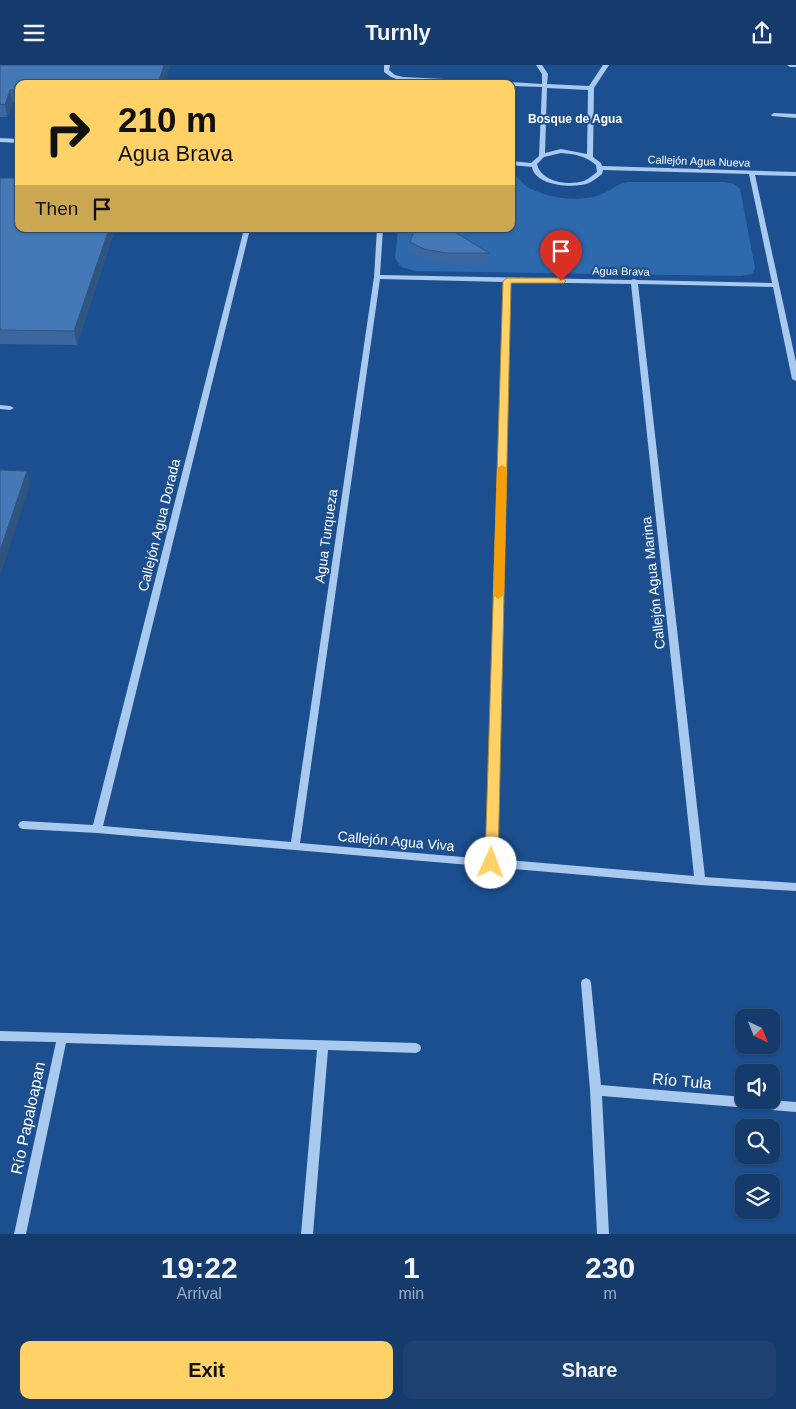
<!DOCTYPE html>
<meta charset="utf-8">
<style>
body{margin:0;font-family:Arial,sans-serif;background:#1d4271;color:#f1f3f6;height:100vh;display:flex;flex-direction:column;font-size:19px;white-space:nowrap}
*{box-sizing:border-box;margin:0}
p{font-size:16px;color:#9dadc1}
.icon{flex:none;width:28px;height:28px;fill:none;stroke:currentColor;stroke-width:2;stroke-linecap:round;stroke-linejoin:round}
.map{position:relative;height:1169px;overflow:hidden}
.details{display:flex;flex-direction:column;background:#143b6b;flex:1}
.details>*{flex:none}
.guide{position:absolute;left:15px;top:15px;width:500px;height:152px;border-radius:10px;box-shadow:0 1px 4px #0004,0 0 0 1px #33557e;background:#ffd166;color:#111;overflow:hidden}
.needle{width:32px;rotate:137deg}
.controls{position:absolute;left:735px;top:944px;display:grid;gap:10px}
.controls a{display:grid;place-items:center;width:45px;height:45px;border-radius:10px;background:#143b6b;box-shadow:0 1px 4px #0004,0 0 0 1px #33557e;font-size:25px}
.pin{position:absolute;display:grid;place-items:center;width:42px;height:42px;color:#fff;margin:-51px -21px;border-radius:50% 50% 50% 0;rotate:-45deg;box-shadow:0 0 5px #0007}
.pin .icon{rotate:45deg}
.me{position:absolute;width:55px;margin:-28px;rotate:2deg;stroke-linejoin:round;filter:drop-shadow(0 0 4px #0008)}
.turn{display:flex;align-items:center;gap:18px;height:105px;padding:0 20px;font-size:22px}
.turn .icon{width:65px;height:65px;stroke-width:2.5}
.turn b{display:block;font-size:35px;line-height:42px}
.then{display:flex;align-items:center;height:48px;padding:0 20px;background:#0003;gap:10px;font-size:19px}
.eta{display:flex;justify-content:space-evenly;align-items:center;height:85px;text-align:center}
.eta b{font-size:30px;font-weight:600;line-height:35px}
.primary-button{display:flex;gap:10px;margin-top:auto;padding:10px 20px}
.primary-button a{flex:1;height:58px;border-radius:10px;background:#ffd166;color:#111;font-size:20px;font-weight:600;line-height:58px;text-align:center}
.primary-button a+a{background:#1d4271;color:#f1f3f6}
header{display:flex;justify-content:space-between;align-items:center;height:65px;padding:0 20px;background:#143b6b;font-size:22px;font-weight:600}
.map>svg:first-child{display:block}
</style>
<header><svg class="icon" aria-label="menu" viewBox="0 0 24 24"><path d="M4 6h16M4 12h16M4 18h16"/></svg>Turnly<svg class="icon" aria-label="share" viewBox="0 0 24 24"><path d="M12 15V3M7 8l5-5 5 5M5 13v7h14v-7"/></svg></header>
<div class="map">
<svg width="796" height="1169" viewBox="0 0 796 1169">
<rect width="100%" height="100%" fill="#1b4f8f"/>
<path fill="#2e69ad" d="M 511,109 C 518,111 520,116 526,121 C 531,125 541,128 547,130 C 564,135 588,136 604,128 C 613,124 617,119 628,117 L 724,117 L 734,119 L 740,124 L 755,203 L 752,209 L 741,211 L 416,206 L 401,202 L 395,193 L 398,164 L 511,164 Z"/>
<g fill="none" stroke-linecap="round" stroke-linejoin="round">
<path fill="#a9c9ee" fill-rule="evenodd" d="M 384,0 L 390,0 L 389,5 L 395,10 L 403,12 L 506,17 L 508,19 L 511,17 L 542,19 L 542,9 L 536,0 L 542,0 L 548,9 L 547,19 L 589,21 L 603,0 L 609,0 L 594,23 L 593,92 L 601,98 L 602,101 L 796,107 L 796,111 L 755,110 L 796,297 L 796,316 L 792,314 L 773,222 L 638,219 L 705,812 L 796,818 L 796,826 L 700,820 L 97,768 L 23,764 L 20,763 L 18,760 L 20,757 L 23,756 L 93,760 L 244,164 L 250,164 L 103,761 L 291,777 L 374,212 L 377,164 L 383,164 L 380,210 L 631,215 L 634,214 L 637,215 L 772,218 L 749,109 L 603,105 L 602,109 C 598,112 593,116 589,118 C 574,124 535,121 532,102 L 511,100 L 511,96 L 531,98 L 539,91 L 542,22 L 511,21 L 511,19 L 466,19 L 402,16 L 391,12 L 384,7 ZM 547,23 L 588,25 L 587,89 L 561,84 L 545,88 ZM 561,88 C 574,89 586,91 596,100 L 597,107 C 593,110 588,114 584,116 C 568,121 541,117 537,99 L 544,92 ZM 380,214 L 504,217 L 486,794 L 300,778 ZM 510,217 L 631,219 L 694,811 L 496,794 Z
M 787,0 L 796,0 L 796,2 L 790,2 Z
M 774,48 L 796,49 L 796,53 L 772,51 L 771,50 Z
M 0,73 L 19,74 L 19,78 L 0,77 Z
M 0,340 L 10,341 L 14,343 L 10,345 L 0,344 Z
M 586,913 L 590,915 L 591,918 L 601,1020 L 744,1032 L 744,1035 L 771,1035 L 796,1037 L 796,1047 L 602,1031 L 609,1169 L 597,1169 L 590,1025 L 581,918 L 582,915 Z
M 0,966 L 416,978 L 420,980 L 421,983 L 420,986 L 416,988 L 328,985 L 313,1169 L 301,1169 L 317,985 L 66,978 L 26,1169 L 14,1169 L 56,977 L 0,976 Z"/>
</g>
<path fill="#3a679d" d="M 0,0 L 19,19 L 19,38 L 13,38 L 7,52 L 0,52 Z
M 0,113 L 19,164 L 115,164 L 77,280 L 0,279 Z
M 410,177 L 489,188 L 488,198 L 446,198 L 424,194 L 410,186 Z"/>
<path fill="#305480" d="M 164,0 L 170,0 L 164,19 L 158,19 Z
M 10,25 L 13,38 L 7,52 L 5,40 Z
M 109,164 L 115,164 L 77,280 L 74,266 Z
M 27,406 L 30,420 L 0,511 L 0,486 Z"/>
<path fill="#4478b7" stroke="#305480" d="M 0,0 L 164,0 L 158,19 L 19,19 L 19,25 L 10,25 L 5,40 L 0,39 Z
M 0,113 L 19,113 L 19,164 L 109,164 L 74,266 L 0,265 Z
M 415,164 L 450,164 L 489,188 L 446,188 L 424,184 L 410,177 Z
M 0,405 L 27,406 L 0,486 Z"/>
<path fill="#ffd166" stroke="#a68842" d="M 561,213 L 566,216 L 564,218 L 511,218 L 498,798 L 496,802 L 491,803 L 487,802 L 485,798 L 503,216 L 507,213 Z"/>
<path fill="#f59e0b" d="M 502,400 L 507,403 L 504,530 L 498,534 L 493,530 L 497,403 Z"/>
<g text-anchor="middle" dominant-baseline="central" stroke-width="4" stroke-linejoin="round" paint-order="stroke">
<g font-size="11" fill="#fff" stroke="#1b4f8f">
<text transform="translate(699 96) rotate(2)">Callejón Agua Nueva</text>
<text transform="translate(621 206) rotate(1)">Agua Brava</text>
</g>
<g font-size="12" font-weight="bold" fill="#fff" stroke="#1b4f8f">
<text x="575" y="54">Bosque de Agua</text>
</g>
<g font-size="14" fill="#fff" stroke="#1b4f8f">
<text transform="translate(159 460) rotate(-76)">Callejón Agua Dorada</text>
<text transform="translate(326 471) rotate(-82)">Agua Turqueza</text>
<text transform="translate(653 518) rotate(-96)">Callejón Agua Marina</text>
<text transform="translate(396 776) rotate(5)">Callejón Agua Viva</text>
</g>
<g font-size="16" fill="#fff" stroke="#1b4f8f">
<text transform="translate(682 1016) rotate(5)">Río Tula</text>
<text transform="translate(28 1053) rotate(-78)">Río Papaloapan</text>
</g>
</g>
</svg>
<div class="controls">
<a><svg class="needle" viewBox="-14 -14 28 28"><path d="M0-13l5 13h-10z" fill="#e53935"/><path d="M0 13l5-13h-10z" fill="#9dadc1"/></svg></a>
<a><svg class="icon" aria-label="sound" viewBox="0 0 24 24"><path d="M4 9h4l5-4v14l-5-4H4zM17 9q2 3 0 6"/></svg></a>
<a><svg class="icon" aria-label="search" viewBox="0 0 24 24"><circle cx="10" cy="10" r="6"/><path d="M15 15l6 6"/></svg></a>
<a><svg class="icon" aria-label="layers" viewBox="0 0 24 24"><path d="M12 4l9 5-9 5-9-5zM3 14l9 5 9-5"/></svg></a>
</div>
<div class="pin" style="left:561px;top:216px;background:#d93025"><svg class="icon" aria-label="arrive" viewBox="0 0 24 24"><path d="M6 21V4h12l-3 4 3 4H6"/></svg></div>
<svg class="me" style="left:491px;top:798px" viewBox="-20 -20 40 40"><circle r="19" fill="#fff"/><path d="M0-13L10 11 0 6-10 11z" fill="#ffd166"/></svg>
<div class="guide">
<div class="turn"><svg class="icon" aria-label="right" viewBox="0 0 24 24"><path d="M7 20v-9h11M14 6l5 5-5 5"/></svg><div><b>210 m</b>Agua Brava</div></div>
<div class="then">Then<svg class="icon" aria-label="arrive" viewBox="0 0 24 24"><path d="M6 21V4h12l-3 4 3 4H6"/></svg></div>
</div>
</div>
<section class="details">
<div class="eta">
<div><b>19:22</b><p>Arrival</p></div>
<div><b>1</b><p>min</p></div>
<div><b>230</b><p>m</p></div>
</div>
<div class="primary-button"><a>Exit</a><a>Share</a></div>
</section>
